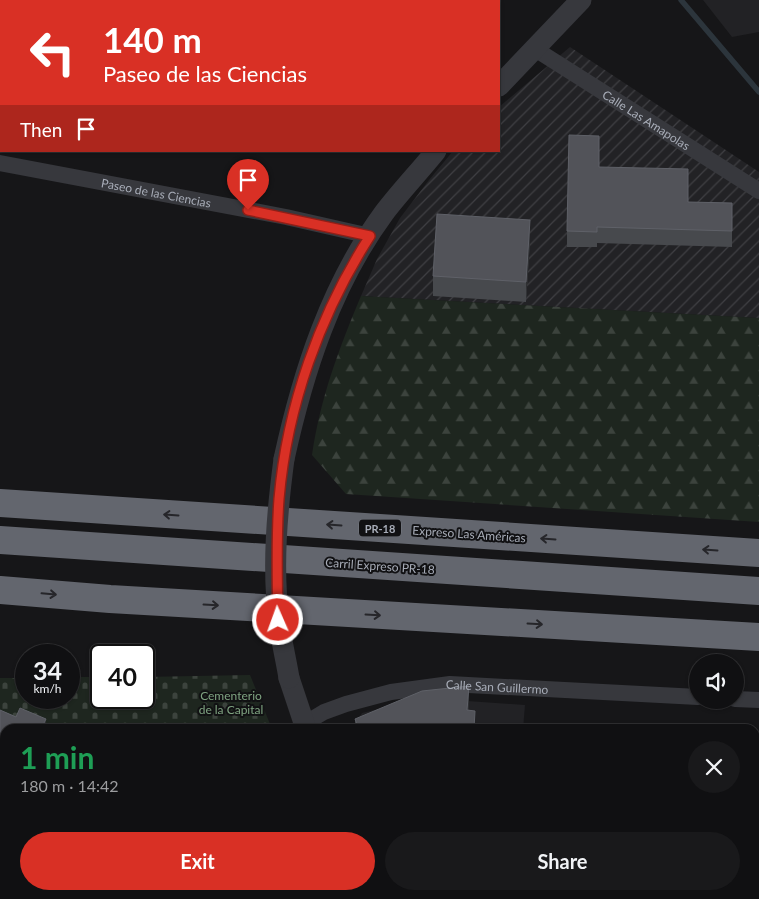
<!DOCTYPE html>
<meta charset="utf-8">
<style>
body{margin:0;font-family:Lato,sans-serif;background:#19191b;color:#f1f3f6;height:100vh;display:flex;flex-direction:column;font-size:19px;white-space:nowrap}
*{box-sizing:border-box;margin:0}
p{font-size:16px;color:#9c9d9f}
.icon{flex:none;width:28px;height:28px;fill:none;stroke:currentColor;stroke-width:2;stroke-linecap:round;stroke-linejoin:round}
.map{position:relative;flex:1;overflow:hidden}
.drawer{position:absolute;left:0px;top:724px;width:760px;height:176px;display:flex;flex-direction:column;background:#101012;border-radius:15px 15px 0 0;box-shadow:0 1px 4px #0004,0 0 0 1px #303032}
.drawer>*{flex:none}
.banner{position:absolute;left:0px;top:0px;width:500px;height:152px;box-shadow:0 1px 4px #0004,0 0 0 1px #303032;background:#d93025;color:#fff;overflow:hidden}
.fabs{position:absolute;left:689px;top:654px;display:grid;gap:10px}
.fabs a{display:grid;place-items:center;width:55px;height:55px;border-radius:50%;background:#101012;box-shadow:0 1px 4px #0004,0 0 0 1px #303032;font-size:25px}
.speed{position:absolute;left:15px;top:644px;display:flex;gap:10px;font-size:25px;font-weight:700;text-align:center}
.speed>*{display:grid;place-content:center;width:65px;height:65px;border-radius:50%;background:#101012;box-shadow:0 1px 4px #0004,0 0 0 1px #303032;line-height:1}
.speed small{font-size:12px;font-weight:400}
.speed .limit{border:2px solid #111;border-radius:8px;background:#fff;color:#111}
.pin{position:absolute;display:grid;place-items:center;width:42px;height:42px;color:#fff;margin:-51px -21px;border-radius:50% 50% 50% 0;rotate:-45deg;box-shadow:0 0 5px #0007}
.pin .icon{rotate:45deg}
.me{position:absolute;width:55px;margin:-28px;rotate:358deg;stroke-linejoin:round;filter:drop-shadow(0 0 4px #0008)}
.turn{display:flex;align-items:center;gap:18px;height:105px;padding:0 20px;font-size:22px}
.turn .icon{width:65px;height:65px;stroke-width:2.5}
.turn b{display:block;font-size:35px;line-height:42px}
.then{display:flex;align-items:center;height:48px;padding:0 20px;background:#0003;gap:10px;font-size:19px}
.round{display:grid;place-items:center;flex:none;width:52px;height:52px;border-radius:26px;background:#19191b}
.head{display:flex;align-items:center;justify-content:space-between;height:85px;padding:0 20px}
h1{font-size:30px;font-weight:700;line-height:38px;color:#1e9e55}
.primary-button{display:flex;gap:10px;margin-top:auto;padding:10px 20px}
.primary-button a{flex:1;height:58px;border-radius:30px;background:#d93025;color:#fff;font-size:20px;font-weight:700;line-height:58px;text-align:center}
.primary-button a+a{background:#19191b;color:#f1f3f6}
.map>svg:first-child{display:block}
</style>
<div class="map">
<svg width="759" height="899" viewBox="0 0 759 899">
<defs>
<pattern id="industrial-furrows" width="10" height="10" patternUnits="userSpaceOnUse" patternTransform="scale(1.25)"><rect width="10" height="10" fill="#222225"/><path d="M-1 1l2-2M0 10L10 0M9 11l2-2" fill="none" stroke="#3f3f43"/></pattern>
<pattern id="forest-firs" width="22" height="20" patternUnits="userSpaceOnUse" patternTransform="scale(1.25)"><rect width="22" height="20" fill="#1e261f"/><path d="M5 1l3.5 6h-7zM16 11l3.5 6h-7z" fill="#3c433d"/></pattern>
<pattern id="cemetery-stones" width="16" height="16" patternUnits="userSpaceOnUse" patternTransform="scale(1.25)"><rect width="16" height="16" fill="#1e261f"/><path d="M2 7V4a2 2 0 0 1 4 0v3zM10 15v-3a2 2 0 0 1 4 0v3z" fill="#3c433d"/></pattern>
</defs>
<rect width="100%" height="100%" fill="#161618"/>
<path fill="#222225" d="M 703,0 L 759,0 L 759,32 L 732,37 Z
M 425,698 L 525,705 L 523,729 L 351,729 L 362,713 Z
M 414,895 L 536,895 L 538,899 L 416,899 Z"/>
<path fill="url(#industrial-furrows)" d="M 570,47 L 759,172 L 759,318 L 361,296 L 377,259 L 400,218 L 429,180 L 453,151 L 499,151 L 499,107 Z"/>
<path fill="url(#forest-firs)" d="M 361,296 L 759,318 L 759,522 L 346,494 L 312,455 C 320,399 339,348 361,296 Z"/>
<path fill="url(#cemetery-stones)" d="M 250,675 L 272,729 L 5,729 L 5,895 L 340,895 L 342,899 L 0,899 L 0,678 L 26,678 L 26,698 L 69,698 L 69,677 L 101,677 L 101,698 L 144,698 L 144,677 Z"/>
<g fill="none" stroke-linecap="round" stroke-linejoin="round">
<path stroke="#2c353c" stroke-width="5.5" d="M 681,0 L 759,92"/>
<g stroke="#37383d" stroke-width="16">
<path id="s1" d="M 535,49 L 759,191"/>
<path id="s2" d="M 0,163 L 286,217 L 370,236"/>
<path d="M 735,699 L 759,700"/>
<path id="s3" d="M 304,724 L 324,712 L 346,704 L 391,692 L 450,684 L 698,697"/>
</g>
<path stroke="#37383d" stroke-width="21" d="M 499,86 L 581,0
M 284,459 C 303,372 331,285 384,213 C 400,192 419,172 436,151
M 289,678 L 306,729
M 379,895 L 381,899"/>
<path stroke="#63666e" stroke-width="28" d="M 0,503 L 759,553
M 0,540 L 759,591
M 0,590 L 110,599 L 759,637"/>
<path stroke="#37383d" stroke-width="21" d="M 284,459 C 277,512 272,568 279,621 C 281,640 286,659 289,678"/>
</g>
<path fill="#47494d" d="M 599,167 L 688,202 L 732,203 L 732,247 L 597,243 L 597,247 L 567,247 L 567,231 Z
M 530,240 L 526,302 L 433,296 L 433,276 Z
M 0,710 L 46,729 L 5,729 L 5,780 L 0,778 Z
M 469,710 L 475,729 L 355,729 L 355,719 Z
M 426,895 L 492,895 L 494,899 L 428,899 Z"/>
<path fill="#2f3033" d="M 530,220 L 530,240 L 526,302 L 526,282 Z
M 469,686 L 469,706 L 468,729 L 467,710 Z
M 46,719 L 46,729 L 41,729 Z"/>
<path fill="#525359" stroke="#5f6168" d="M 569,135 L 599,136 L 599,167 L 688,169 L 688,202 L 732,203 L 732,231 L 597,227 L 597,232 L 567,231 Z
M 437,214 L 530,220 L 526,282 L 433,276 Z
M 469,686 L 467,710 L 475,711 L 474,729 L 359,729 L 355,719 L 422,691 Z
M 20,708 L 46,719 L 41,729 L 5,729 L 5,765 L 0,763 L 0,710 L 16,717 Z
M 755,811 L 759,811 L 759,899 L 735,899 L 736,895 L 755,895 Z
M 434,895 L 492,895 L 494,899 L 436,899 Z"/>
<defs><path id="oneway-shaft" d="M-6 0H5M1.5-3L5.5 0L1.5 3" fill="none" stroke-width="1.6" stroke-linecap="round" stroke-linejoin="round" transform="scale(1.25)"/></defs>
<g stroke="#26262a">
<use href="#oneway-shaft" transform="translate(171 515) rotate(-176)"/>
<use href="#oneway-shaft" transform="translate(334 525) rotate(-176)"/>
<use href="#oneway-shaft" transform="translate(548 539) rotate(-176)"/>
<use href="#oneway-shaft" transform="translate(710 550) rotate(-176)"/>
<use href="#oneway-shaft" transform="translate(49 594) rotate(5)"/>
<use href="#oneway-shaft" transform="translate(211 605) rotate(3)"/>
<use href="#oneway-shaft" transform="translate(373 615) rotate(3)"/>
<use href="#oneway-shaft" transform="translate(535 624) rotate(3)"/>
</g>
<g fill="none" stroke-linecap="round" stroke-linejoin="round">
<defs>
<path id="route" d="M 248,210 L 370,236 C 320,314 287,406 279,499 C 276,539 277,579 278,620"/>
</defs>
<use href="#route" stroke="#8d1f18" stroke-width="12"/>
<use href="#route" stroke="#d93025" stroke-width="9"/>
</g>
<g text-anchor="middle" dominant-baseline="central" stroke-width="4" stroke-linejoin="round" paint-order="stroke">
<rect fill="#111113" stroke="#7b7e86" stroke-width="1" x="359" y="519.5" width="42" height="17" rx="4"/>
<g font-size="11" font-weight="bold" fill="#a8adb8">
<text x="380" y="528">PR-18</text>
</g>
<g font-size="12" fill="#a8adb8" stroke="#111113">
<text stroke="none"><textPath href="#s1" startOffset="132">Calle Las Amapolas</textPath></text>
<text stroke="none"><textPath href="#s2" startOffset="159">Paseo de las Ciencias</textPath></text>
<text transform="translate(469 534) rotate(4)">Expreso Las Américas</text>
<text transform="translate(380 566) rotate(4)">Carril Expreso PR-18</text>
<text stroke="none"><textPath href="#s3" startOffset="200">Calle San Guillermo</textPath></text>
</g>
<g font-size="12" fill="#7fa381" stroke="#111113">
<text x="231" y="695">Cementerio<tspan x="231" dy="14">de la Capital</tspan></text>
</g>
</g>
</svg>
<div class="fabs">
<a><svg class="icon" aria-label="sound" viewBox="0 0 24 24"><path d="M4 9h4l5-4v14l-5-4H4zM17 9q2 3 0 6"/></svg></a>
</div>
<div class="speed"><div>34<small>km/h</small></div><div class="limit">40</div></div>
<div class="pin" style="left:248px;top:210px;background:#d93025"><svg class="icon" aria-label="arrive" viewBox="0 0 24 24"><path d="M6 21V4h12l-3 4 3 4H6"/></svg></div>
<svg class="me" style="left:278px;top:620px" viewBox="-20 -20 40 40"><circle r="17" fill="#d93025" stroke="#fff" stroke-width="3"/><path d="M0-11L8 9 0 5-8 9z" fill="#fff"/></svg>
<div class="banner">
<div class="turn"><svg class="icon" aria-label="left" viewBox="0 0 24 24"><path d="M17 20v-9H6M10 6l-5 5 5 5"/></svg><div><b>140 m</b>Paseo de las Ciencias</div></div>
<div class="then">Then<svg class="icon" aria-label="arrive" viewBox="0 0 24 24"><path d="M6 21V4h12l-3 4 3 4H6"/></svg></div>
</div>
<section class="drawer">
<div class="head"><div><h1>1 min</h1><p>180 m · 14:42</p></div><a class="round"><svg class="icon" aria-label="close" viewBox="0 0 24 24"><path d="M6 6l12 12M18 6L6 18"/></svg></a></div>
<div class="primary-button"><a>Exit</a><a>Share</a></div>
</section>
</div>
